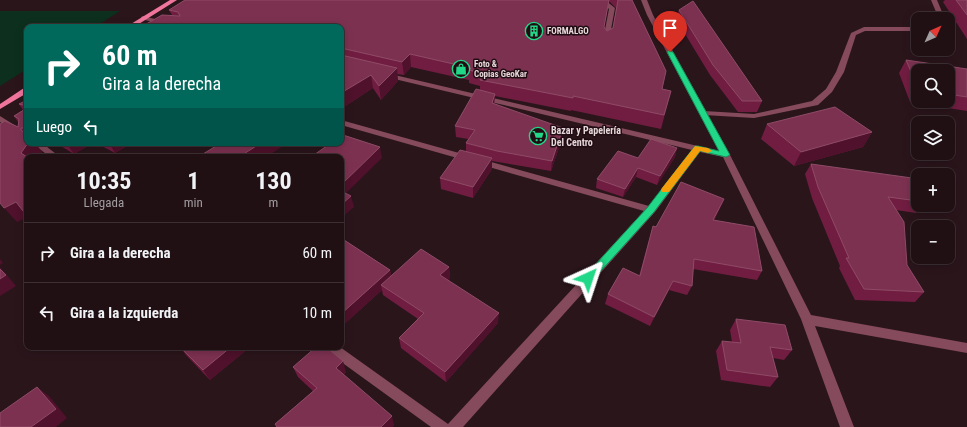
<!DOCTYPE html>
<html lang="es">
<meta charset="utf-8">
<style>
body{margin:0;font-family:"Roboto Condensed",sans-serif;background:#2d1e22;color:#f1f3f6;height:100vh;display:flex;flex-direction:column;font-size:15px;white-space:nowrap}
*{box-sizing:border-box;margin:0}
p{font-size:13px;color:#a29da0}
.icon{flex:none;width:22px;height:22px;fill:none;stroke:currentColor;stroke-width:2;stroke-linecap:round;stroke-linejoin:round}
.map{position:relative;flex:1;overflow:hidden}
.sheet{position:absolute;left:24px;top:154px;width:320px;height:196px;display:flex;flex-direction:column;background:#201014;border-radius:8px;box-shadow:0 2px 10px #0003,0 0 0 1px #3d3034}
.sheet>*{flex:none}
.banner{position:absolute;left:24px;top:24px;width:320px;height:122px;border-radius:8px;box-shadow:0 2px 10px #0003,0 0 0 1px #3d3034;background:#00695c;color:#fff;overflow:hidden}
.needle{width:26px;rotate:45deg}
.tools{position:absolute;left:911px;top:12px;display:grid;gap:8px}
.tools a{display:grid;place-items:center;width:44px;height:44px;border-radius:8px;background:#201014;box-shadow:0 2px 10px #0003,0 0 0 1px #3d3034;font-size:20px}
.pin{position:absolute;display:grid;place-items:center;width:34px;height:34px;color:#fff;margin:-41px -17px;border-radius:50% 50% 50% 0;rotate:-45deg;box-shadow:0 0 4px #0007}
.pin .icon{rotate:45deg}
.me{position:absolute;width:44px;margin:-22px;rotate:42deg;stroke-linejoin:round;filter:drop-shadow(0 0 3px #0008)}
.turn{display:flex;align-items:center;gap:14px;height:84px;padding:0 12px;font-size:18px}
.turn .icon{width:52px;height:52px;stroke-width:2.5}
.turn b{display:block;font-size:28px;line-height:34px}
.then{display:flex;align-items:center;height:38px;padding:0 12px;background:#0003;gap:8px;font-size:15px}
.eta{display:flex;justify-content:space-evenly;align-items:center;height:68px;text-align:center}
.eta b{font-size:24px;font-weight:700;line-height:28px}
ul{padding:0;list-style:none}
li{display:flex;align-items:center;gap:12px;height:60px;padding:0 12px;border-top:1px solid #3d3034}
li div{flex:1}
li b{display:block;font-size:15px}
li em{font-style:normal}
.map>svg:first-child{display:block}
</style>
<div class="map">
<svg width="967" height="427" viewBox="0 0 967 427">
<rect width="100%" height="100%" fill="#2a151b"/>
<path fill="#0c301d" d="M 0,11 L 120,11 L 95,27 L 27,27 L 27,69 L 0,86 Z"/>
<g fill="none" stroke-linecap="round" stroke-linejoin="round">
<path fill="#854a5c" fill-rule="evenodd" d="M 598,0 L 605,0 L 615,8 L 609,40 L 606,42 L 603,40 L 609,9 Z
M 931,0 L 937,0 L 945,19 L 939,19 Z
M 864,27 L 918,27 L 918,31 L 865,31 L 856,35 L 844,72 L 832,92 L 818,105 L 754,118 L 704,115 L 700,113 L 704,111 L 754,114 L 812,101 L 826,89 L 836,72 L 851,33 Z"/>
<path fill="#854a5c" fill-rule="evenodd" d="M 641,0 L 647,0 L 653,15 L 730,155 L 811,315 L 967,343 L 967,353 L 815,326 L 854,427 L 840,427 L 801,319 L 723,157 L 700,152 L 655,212 L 463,427 L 431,427 L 326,351 L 324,347 L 340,347 L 448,424 L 644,211 L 341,125 L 341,120 L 649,206 L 692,150 L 386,77 L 382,75 L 383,73 L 386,73 L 719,151 L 647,15 Z
M 143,16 L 183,26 L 184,27 L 173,27 L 141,19 L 141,17 Z
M 0,116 L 27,133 L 27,140 L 0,122 Z
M 32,143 L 42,143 L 60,157 L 50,157 Z"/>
<path fill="#f0759d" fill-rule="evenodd" d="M 170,0 L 177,0 L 134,27 L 126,27 Z
M 24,88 L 27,88 L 27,93 L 0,109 L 0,104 Z"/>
</g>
<path fill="#711d41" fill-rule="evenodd" d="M 185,0 L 632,0 L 662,89 L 671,91 L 661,129 L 571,110 L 571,111 L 495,96 L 494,103 L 562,139 L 551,171 L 492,161 L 492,169 L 473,198 L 441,189 L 440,178 L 466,151 L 466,143 L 468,139 L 456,137 L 455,126 L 480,90 L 480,86 L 469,83 L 469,80 L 411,67 L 404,75 L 397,74 L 398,81 L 381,100 L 373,88 L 341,109 L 341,27 L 172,15 L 169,10 ZM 609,1 L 616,8 L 613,28 L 607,31 L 604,27 Z
M 945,0 L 967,0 L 967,39 L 943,2 Z
M 679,10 L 762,101 L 757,112 L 738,112 L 710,75 L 676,19 Z
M 906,60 L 967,69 L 967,111 L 910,102 L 899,73 ZM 918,71 L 948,71 L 948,101 L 918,101 Z
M 27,100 L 27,143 L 35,143 L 42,152 L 39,157 L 27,157 L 17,222 L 18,122 L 14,116 L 23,110 L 19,104 Z
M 767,124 L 872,132 L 863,147 L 794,166 L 761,139 Z
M 56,143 L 93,143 L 74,154 Z
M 96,143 L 132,143 L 115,153 Z
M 214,143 L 288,143 L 218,145 Z
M 677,148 L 675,157 L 657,185 L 636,177 L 623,197 L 596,188 L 597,179 Z
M 811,164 L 918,189 L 918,205 L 922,205 L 916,213 L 896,210 L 907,265 L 924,292 L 915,302 L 855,300 L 839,268 L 840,266 L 812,198 L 805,174 Z
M 724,199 L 714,221 L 762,271 L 757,280 L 693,269 L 692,286 L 687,295 L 669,290 L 650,326 L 605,304 L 608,294 L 639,276 L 653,226 L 656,227 Z
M 341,238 L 390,270 L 391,276 L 449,267 L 450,278 L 448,280 L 498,323 L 446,382 L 401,348 L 399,338 L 418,319 L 383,295 L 382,290 L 341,327 Z
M 736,319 L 792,350 L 784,360 L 773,358 L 778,377 L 770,387 L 721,380 L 716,351 L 722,341 L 732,342 L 730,330 Z
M 180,347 L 250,347 L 210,380 L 186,355 Z
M 293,367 L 346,372 L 343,375 L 394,425 L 392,427 L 277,427 L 275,424 L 313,391 L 298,377 Z"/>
<path fill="#4f112b" d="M 410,54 L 411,67 L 404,75 L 402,62 Z
M 397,68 L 398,81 L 381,100 L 379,86 Z
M 371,75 L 373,88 L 341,109 L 341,93 Z
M 495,94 L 494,104 L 492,103 Z
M 563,128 L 562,139 L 551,171 L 552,161 Z
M 872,132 L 863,147 L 794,166 L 801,152 Z
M 28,143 L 35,143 L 42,152 L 39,157 L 27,157 L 21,153 Z
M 66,143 L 93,143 L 74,154 Z
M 109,143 L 132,143 L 115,153 Z
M 261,143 L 288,143 L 266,157 L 239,157 Z
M 380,147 L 382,158 L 341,198 L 341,185 Z
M 677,148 L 675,157 L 657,185 L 660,176 Z
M 492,158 L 492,169 L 473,198 L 473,187 Z
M 638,168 L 636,177 L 623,197 L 625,189 Z
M 351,196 L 354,207 L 341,218 L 341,205 Z
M 724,199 L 720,209 L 709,230 L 713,220 Z
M 16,202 L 27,216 L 27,217 L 17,222 L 4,208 Z
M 0,259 L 3,263 L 0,265 Z
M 0,267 L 16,286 L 0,296 Z
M 449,267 L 450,278 L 441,286 L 440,275 Z
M 390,270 L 392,281 L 381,285 L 382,290 L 341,327 L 341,314 Z
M 673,281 L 669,290 L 650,326 L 654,317 Z
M 499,313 L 498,323 L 446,382 L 445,372 Z
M 231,347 L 250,347 L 210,380 L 203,370 Z
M 343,361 L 346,372 L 339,378 L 336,368 Z
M 37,387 L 49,396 L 67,418 L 56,427 L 31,427 Z
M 392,416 L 394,425 L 392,427 L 381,427 Z"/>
<path fill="#7d3151" stroke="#8e4b66" d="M 185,0 L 609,0 L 604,27 L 607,31 L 613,28 L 618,0 L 632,0 L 666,71 L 662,89 L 671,91 L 664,115 L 573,96 L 573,98 L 480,80 L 483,74 L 469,70 L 471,68 L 410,54 L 402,62 L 341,48 L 341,27 L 141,27 L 162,15 L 180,16 L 178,12 L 169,10 Z
M 956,0 L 967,0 L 967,15 Z
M 693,1 L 762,101 L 742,101 L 713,65 L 679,10 Z
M 341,55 L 397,68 L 379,86 L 371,75 L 341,93 Z
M 906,60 L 967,69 L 967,97 L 948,94 L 948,71 L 918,71 L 918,88 Z
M 476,89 L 495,94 L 492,103 L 563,128 L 552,161 L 497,151 L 466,143 L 475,130 L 455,126 Z
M 27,100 L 27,106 L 19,104 Z
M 835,107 L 872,132 L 801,152 L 767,124 Z
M 27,108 L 27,128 L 21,128 L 21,130 L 27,135 L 27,143 L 28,143 L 21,153 L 27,157 L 27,216 L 16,202 L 4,208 L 0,203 L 0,124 L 5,121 L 18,127 L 19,119 L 14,116 Z
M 343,135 L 380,147 L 341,185 L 341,157 L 311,157 L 331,143 L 341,143 L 341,136 Z
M 651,139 L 677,148 L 660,176 L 638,168 L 625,189 L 597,179 L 618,151 L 638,158 Z
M 221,143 L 261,143 L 239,157 L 198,157 Z
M 460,150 L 492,158 L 473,187 L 440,178 Z
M 811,164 L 912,178 L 918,189 L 918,201 L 888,197 L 904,222 L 907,265 L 924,292 L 864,289 L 846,258 L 849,258 L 818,187 Z
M 681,182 L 724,199 L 713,220 L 754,227 L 762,271 L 694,259 L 692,286 L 673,281 L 654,317 L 608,294 L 623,268 L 640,276 L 653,226 L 656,227 Z
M 341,191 L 351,196 L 341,205 Z
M 341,238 L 390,270 L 341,314 Z
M 421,249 L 449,267 L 440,275 L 499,313 L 445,372 L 399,338 L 424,313 L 381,285 Z
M 0,269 L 6,275 L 0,279 Z
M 736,319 L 785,325 L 792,350 L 770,347 L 778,377 L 727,370 L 722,341 L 741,343 Z
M 180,347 L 231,347 L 203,370 Z
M 316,347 L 326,347 L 343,361 L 336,368 L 392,416 L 381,427 L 277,427 L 275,424 L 317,388 L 293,367 Z
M 37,387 L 56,409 L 31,427 L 0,427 L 0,413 Z"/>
<path fill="#20d887" stroke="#158c58" d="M 668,50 L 673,52 L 730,155 L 726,157 L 700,151 L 654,212 L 592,281 L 585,281 L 583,278 L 585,276 L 647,208 L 695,146 L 698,146 L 719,151 L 667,52 Z"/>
<path fill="#f59e0b" d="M 695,146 L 708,148 L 712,151 L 708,153 L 700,151 L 669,192 L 662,192 L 661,190 L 662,188 Z"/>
<defs>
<symbol id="building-ring" viewBox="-11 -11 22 22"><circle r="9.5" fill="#200c12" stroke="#20d887" stroke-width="1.5"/><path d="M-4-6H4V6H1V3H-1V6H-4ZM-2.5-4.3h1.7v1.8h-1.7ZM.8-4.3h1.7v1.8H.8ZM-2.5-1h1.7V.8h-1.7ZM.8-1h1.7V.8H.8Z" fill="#20d887"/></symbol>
<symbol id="shop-ring" viewBox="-11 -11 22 22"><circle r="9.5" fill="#200c12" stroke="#20d887" stroke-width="1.5"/><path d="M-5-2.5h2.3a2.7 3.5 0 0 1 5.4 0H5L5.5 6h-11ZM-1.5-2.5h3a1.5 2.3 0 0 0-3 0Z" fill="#20d887"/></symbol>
<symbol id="supermarket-ring" viewBox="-11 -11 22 22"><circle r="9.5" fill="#200c12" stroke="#20d887" stroke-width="1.5"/><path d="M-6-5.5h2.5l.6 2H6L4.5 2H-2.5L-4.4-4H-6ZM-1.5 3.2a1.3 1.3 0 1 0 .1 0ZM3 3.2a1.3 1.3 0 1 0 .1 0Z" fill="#20d887"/></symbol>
</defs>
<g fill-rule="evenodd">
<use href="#building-ring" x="524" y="21" width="20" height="20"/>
<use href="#shop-ring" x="451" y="59" width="20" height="20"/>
<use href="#supermarket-ring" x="528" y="126" width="20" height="20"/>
</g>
<g text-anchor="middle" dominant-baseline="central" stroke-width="3" stroke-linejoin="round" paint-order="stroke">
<g font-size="9" font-weight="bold" fill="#e6d7da" stroke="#200c12" text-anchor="start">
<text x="547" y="31">FORMALGO</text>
<text x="474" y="64">Foto &amp;<tspan x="474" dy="10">Copias GeoKar</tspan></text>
</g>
<g font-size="10" font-weight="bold" fill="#e6d7da" stroke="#200c12" text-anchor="start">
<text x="551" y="130">Bazar y Papelería<tspan x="551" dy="12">Del Centro</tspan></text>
</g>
</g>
</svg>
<div class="tools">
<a><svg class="needle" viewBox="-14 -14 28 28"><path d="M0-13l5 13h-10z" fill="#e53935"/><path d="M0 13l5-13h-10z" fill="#a29da0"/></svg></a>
<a><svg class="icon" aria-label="search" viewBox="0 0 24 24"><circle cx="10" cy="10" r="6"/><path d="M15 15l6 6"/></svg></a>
<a><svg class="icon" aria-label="layers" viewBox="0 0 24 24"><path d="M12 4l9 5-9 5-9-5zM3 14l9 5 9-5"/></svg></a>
<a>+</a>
<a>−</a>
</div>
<div class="pin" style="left:670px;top:52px;background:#d93025"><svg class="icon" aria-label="arrive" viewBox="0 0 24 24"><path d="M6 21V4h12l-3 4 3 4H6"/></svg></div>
<svg class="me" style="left:588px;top:278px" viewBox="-20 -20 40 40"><path d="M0-17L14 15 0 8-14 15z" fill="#20d887" stroke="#fff" stroke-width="4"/></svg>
<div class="banner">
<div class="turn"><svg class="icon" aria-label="right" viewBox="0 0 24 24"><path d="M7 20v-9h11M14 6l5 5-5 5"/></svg><div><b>60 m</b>Gira a la derecha</div></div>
<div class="then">Luego<svg class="icon" aria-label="left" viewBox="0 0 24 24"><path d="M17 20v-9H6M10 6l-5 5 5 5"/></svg></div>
</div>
<section class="sheet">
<div class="eta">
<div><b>10:35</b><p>Llegada</p></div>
<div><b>1</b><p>min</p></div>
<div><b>130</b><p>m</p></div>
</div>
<ul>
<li><svg class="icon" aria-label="right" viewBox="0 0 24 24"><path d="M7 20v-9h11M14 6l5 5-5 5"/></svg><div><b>Gira a la derecha</b></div><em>60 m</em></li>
<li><svg class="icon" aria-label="left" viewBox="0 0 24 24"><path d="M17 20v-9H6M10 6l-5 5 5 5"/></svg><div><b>Gira a la izquierda</b></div><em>10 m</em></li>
</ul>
</section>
</div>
